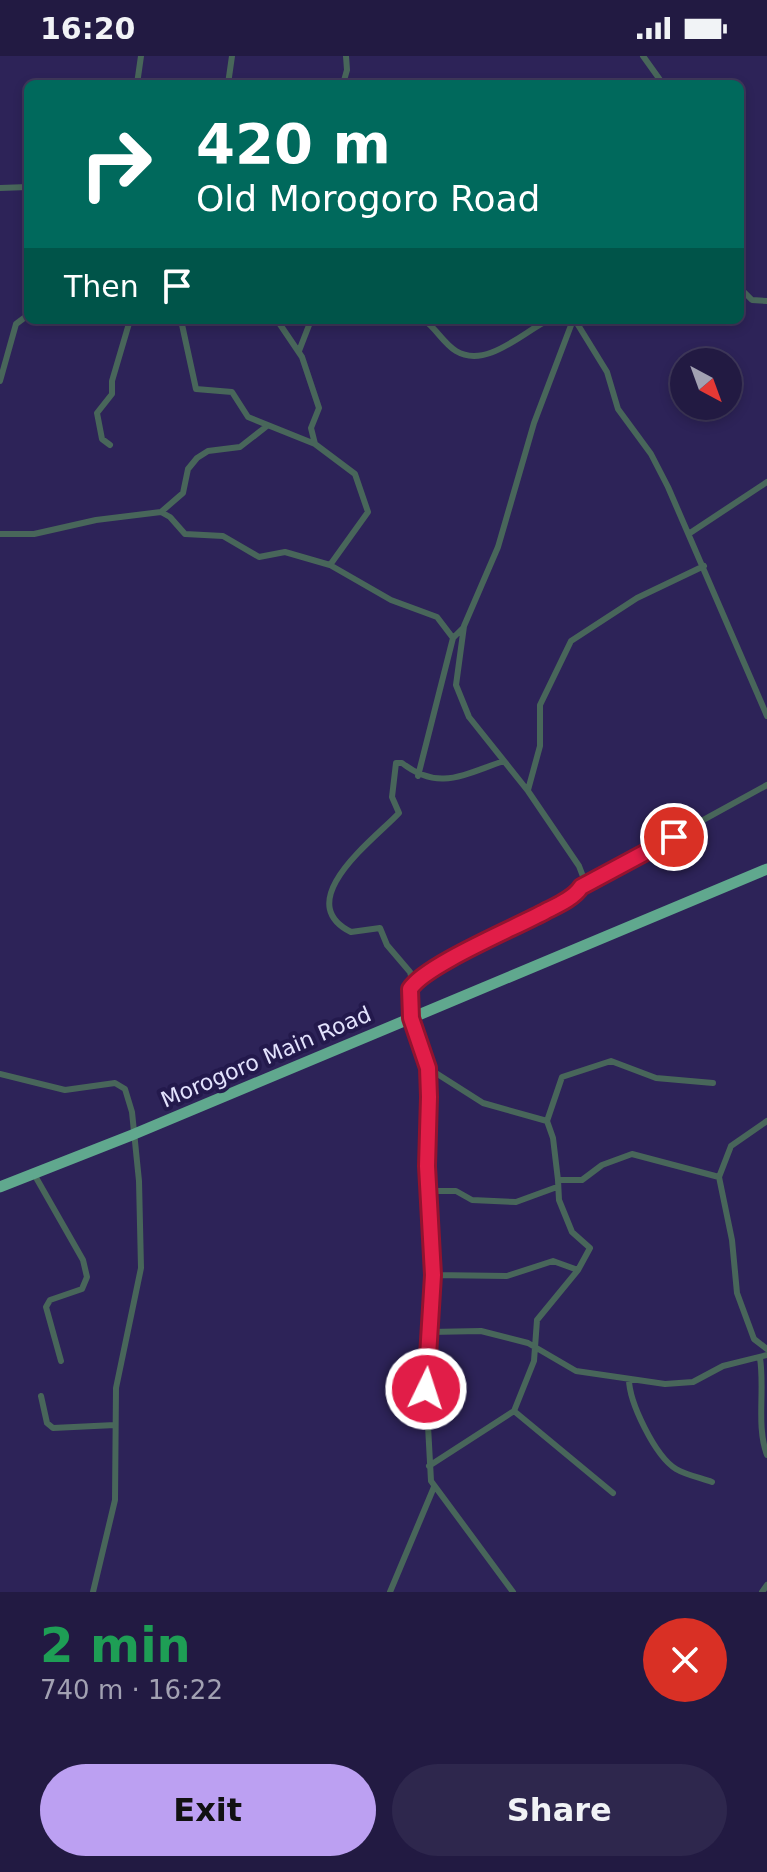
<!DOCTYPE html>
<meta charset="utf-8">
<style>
body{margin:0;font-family:"DejaVu Sans",sans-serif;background:#2e274d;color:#f1f3f6;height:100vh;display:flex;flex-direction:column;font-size:30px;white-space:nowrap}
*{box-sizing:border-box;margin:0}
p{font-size:26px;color:#a2a1b2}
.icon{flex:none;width:44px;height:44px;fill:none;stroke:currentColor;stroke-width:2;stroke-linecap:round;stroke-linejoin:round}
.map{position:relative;height:1536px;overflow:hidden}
.panel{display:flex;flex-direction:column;background:#221a42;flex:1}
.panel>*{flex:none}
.top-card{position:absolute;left:24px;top:24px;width:720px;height:244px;border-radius:12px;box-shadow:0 4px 12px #0003,0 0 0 2px #3f385b;background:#00695c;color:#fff;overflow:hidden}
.needle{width:52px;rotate:139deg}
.tools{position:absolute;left:670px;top:292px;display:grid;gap:16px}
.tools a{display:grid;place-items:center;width:72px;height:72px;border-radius:50%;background:#221a42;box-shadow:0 4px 12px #0003,0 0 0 2px #3f385b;font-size:40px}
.pin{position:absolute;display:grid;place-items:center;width:68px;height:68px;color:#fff;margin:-34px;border:4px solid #fff;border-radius:50%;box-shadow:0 2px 8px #0007}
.me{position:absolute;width:88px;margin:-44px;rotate:4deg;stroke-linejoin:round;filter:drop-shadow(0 0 6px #0008)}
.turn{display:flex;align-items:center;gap:28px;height:168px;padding:0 40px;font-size:36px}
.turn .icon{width:104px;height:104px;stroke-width:2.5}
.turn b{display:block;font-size:56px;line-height:68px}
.then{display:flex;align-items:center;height:76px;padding:0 40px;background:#0003;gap:16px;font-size:30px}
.round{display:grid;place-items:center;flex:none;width:84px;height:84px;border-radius:42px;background:#2e274d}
.summary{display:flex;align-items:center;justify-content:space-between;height:136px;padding:0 40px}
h1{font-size:48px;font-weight:800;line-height:60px;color:#1e9e55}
.primary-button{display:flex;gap:16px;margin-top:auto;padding:16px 40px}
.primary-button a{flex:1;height:92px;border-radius:48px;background:#bca0f2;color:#111;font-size:32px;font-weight:800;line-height:92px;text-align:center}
.primary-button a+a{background:#2e274d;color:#f1f3f6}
.status{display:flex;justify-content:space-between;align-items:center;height:56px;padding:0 40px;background:#221a42;direction:ltr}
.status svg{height:22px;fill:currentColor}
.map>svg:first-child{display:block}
</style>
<div class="status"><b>16:20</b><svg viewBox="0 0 49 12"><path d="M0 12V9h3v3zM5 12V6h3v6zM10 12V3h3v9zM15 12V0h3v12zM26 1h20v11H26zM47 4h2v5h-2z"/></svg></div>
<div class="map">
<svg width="767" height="1536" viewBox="0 0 767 1536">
<rect width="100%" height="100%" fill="#2d2358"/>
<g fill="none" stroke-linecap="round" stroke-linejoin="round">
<path stroke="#48665a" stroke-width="6" d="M 643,0 L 663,28
M 137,28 L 141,0
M 228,28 L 232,0
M 343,28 L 347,14 L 346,0
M 0,132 L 28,131
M 740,232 L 752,244 L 767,245
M 181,264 L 196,333 L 232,336 L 248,361 L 315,388
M 277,264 L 302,301 L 319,352 L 311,372 L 315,388 L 355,418 L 368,456 L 330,509
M 424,264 C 436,272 443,287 456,295 C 486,313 522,277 548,264
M 573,264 L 534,367 L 498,491 L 464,570 L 456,629 L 469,661 L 528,735 L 579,810 L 584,823 L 581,831
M 575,264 L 607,316 L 618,353 L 651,398 L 668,431 L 767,660
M 299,295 L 311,264
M 0,325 L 16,268 L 28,259
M 110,389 L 102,383 L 97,357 L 112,338 L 112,325 L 130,264
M 161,456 L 183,437 L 188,413 L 197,402 L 208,395 L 240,391 L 267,370
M 690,477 L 767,426
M 0,478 L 34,478 L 96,464 L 161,456 L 170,461 L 185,478 L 223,480 L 259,501 L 285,496 L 330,509 L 391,544 L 437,561 L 453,582
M 418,720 L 453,582 L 462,573
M 528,734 L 540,690 L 540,649 L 571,585 L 637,542 L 704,510
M 413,927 L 410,916 L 387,889 L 380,872 L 351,876 C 289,845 377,781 399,757 L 392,741 L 396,707 L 402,707 C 439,736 464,718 504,705
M 428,1012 L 483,1047 L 547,1065 L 553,1082 L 558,1124 L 582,1124 L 602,1109 L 632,1098 L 719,1121
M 0,1018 L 65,1034 L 115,1027 L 125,1033 L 132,1056 L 139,1125 L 141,1212 L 116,1332 L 115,1444 L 93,1536
M 547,1065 L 562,1021 L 611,1005 L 656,1022 L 713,1027
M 767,1065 L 731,1090 L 719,1121 L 732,1184 L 737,1237 L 754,1283 L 767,1293
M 34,1118 L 83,1204 L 87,1221 L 82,1233 L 50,1244 L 46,1251 L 61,1305
M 429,1135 L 456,1135 L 472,1144 L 516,1146 L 557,1131
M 433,1219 L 507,1220 L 553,1205 L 578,1214
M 430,1276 L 481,1275 L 528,1287 L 576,1315 L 665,1328 L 693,1326 L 723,1310 L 767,1299
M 760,1302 C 765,1334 756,1370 767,1399
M 629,1323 C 629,1346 655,1400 676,1413 C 686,1419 701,1422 712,1426
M 41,1340 L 47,1367 L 53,1372 L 115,1369
M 514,1355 L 534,1305 L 537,1264 L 578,1214 L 590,1192 L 572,1176 L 559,1144 L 558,1124
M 429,1410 L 514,1355 L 613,1437
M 390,1536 L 434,1431
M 513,1536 L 431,1425 L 426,1333 L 433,1219 L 427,1110 L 429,1041 L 428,1012 L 408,943 C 417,900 557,869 581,831 L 767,729
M 762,1536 L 767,1529"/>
<path stroke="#60a88e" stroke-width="11" d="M 0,1131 L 132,1079 L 767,813"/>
</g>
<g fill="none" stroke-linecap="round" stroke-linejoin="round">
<defs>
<path id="route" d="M 426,1333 L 433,1219 L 427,1110 L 429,1041 L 428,1012 L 411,962 L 410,933 C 425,909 517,871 546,855 C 558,849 574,842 581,831 L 674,781"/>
</defs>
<use href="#route" stroke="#92132f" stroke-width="20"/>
<use href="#route" stroke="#e11d48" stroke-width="14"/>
</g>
<g text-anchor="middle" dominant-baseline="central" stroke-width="8" stroke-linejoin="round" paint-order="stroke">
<g font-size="22" fill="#e3e2fd" stroke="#23194c">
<text transform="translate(266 1001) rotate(-23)">Morogoro Main Road</text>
</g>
</g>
</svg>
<div class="tools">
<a><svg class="needle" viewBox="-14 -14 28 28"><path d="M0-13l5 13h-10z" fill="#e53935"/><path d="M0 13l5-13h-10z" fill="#a2a1b2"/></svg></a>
</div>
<div class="pin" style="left:674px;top:781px;background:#d93025"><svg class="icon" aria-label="arrive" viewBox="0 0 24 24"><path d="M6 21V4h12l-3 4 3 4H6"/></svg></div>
<svg class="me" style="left:426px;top:1333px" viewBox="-20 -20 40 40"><circle r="17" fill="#e11d48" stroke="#fff" stroke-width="3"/><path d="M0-11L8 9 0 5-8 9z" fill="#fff"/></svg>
<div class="top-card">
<div class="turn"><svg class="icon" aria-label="right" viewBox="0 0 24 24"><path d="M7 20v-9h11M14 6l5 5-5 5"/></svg><div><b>420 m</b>Old Morogoro Road</div></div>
<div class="then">Then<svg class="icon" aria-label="arrive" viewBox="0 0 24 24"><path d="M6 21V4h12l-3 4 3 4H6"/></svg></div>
</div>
</div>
<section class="panel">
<div class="summary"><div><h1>2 min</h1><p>740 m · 16:22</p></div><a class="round" style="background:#d93025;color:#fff"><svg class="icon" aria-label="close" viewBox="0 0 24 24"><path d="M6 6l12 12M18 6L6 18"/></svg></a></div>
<div class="primary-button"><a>Exit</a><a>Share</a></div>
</section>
